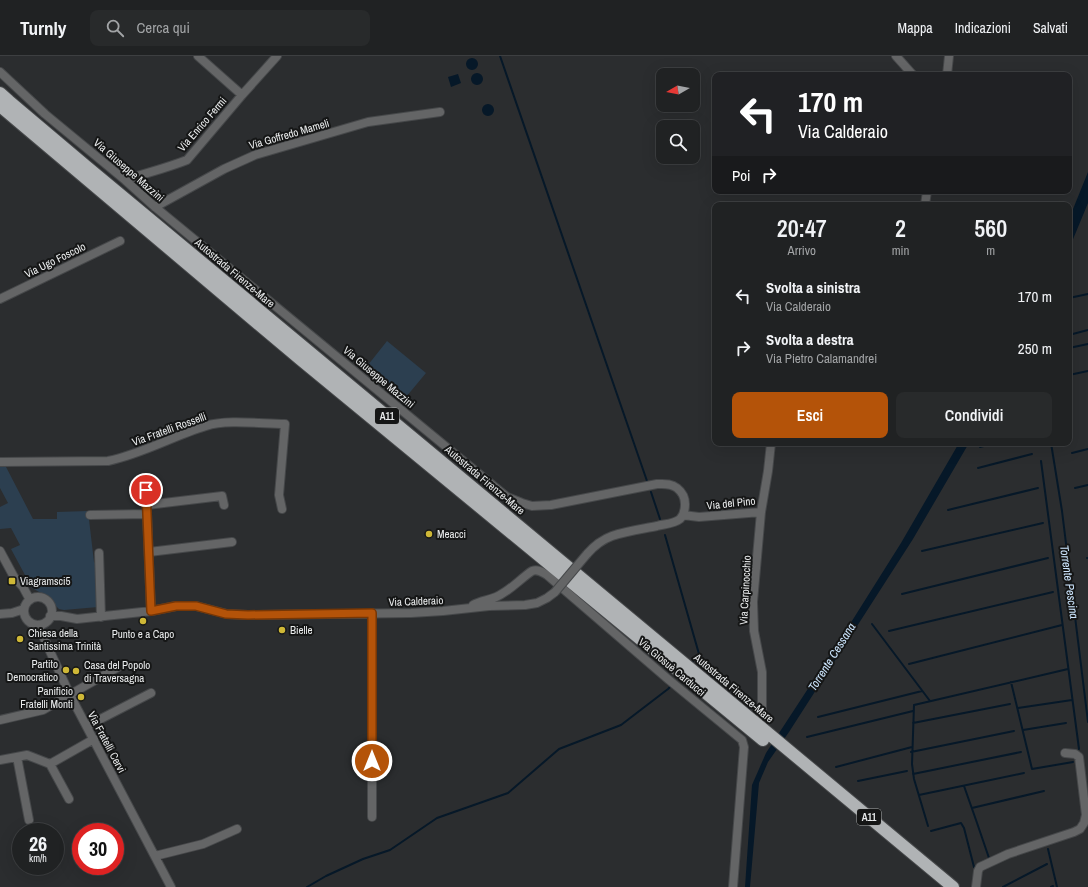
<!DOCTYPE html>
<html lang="it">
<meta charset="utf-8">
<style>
body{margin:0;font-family:"Archivo Narrow",sans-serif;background:#282a2b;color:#f1f3f6;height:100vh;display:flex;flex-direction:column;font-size:15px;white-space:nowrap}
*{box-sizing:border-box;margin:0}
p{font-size:13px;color:#a2a4a6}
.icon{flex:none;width:22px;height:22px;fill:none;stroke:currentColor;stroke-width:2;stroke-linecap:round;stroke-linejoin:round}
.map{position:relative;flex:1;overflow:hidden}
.drawer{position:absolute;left:712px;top:146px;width:360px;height:244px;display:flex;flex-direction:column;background:#202223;border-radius:8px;box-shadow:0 4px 16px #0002,0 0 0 1px #3d3f41}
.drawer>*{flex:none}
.top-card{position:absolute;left:712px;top:16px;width:360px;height:122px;border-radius:8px;box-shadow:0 4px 16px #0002,0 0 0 1px #3d3f41;background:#202124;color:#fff;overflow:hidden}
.needle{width:26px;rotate:261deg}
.fabs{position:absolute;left:656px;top:12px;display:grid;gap:8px}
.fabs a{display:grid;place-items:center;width:44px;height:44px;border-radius:8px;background:#202223;box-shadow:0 4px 16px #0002,0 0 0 1px #3d3f41;font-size:20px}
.speed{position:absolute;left:12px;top:767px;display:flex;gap:8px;font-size:20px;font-weight:700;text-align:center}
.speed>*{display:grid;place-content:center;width:52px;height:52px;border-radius:50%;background:#202223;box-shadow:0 4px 16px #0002,0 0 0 1px #3d3f41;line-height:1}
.speed small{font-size:10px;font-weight:400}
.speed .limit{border:6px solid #d22;background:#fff;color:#111}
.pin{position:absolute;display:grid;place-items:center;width:34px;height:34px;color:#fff;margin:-17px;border:2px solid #fff;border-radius:50%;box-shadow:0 1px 4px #0007}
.me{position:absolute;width:44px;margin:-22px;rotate:0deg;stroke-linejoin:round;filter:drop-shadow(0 0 3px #0008)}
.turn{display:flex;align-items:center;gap:14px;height:84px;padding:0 20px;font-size:18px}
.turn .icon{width:52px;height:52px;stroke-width:2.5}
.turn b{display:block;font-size:28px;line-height:34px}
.then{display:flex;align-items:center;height:38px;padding:0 20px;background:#0003;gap:8px;font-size:15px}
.eta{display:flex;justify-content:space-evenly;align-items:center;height:68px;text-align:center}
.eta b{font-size:24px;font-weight:600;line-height:28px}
.action{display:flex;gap:8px;margin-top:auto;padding:8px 20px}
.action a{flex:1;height:46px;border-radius:8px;background:#b45309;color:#fff;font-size:16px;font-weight:600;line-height:46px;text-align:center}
.action a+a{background:#282a2b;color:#f1f3f6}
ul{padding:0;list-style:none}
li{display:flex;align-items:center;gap:12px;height:52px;padding:0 20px}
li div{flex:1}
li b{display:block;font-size:15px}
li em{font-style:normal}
header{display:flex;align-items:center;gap:24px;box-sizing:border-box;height:56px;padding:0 20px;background:#202223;border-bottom:1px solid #3d3f41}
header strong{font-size:19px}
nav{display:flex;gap:22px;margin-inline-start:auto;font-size:14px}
.search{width:280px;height:36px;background:#282a2b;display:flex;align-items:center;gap:10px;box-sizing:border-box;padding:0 14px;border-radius:8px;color:#a2a4a6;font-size:15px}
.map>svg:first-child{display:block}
</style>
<header>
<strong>Turnly</strong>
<div class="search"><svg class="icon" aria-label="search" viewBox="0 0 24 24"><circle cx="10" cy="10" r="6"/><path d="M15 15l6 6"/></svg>Cerca qui</div>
<nav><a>Mappa</a><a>Indicazioni</a><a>Salvati</a></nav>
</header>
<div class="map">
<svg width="1088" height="831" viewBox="0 0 1088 831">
<rect width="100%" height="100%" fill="#2b2d2f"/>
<path fill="#2c3f50" d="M 387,285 L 426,317 L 406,341 L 368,309 Z
M 5,409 L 33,463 L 57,463 L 57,456 L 88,455 L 94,506 L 97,508 L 98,551 L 64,554 L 59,553 L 56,550 L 50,542 L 32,532 L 11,493 L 20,489 L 11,472 L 0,473 L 0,451 L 8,447 L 0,432 L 0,410 Z"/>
<path fill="#061828" d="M466 8a6 6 0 1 1 12 0a6 6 0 1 1-12 0Z
M471 23a6 6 0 1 1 12 0a6 6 0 1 1-12 0Z
M 458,18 L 461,27 L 451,31 L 448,21 Z
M482 54a6 6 0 1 1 12 0a6 6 0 1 1-12 0Z
M 1088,116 L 1088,147 L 1069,193 L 1069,163 Z
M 959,387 L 969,387 L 913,483 L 789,676 L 768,706 L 759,727 L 750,831 L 745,831 L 752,729 L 766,697 L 845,576 L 901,487 Z"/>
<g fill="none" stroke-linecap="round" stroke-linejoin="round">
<path stroke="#061828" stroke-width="2" d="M 500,0 L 647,425
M 1069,242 L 1088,238
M 1069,279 L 1088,274
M 1069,292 L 1088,288
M 1069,319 L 1088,315
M 1051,387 L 1062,455 L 1088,666
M 980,391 L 995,387
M 1072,397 L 1088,393
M 1041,405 L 1079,693
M 978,412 L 1032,398
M 1075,432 L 1088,429
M 651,436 L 660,463
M 948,454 L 1038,432
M 665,479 L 699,598 L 693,605
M 922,495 L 1043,467
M 1087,502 L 1088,502
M 902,538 L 1048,502
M 872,568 L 930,645
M 889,575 L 1053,536
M 909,608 L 1062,569
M 1011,626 L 1032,713 L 1073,706
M 1018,652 L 1072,644
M 818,661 L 922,635
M 913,667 L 1010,648
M 1023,674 L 1066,667
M 807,681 L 913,655
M 911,696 L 1014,675
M 836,711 L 912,691
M 913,718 L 1021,696
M 858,725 L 907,715
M 964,730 L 976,764 L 989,802
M 919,739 L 1024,717
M 972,752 L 1044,735
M 928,770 L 914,723 L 912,708 L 914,649 L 1068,613
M 931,775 L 961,767 L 964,772 L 974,811
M 1048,793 L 1057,831
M 307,831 L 326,820 L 363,803 L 390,794 L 437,762 L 508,737 L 559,693 L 621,669 L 668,633 L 671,630
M 1003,831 L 1047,808
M 1051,831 L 1053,830"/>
<defs>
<path id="minor" d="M 198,0 L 242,39
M 896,0 L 913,19
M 0,16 L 45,58 L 125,124 L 155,151 L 507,441 L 522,447 L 532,450 L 551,449 L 657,428 C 664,428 671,427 677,432 C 682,436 685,442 685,448 C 685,454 684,459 680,463 C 674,468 664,468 657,470 C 642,473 626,475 612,480 C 601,484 594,490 587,498
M 947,19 L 949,0
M 125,124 C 146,117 167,112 187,104 L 242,39 L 277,0
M 925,149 L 927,135
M 155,151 L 224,113 L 255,99 L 368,66 L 440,56
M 0,243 L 120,185
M 0,406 L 108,405 C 142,398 173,380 206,370 C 226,363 263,368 285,368 L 279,439 L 282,453
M 146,433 L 151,555
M 147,449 L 222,440 L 224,449
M 90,459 L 147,458
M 683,459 L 699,461 L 761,456
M 0,495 L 14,521 L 23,531 L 30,544
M 149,496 L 232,486
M 99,497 L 101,561
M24 555a14 14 0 1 1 28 0a14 14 0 1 1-28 0Z
M 473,549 C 480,545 489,544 496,541 C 510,535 520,523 532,515 C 538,513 542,516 547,519 L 669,624 L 742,684 L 744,691 L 733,831
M 372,557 L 372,761
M 0,558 L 12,557 L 24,553
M 50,560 L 61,560 L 77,563 L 151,555 L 176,550 L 196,550 L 227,558 L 248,559 L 411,557 L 443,555 L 489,550 L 525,549 L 537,547 L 547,542 L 555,536
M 38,569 L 70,639 L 171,831
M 761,660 L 762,654 L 762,616 L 754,575 L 753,546 L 761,456 L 768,415 L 771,387
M 0,664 L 43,654 L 120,610
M 87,670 L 151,637
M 17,701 L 29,764
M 0,704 L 27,699 L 50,708 L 94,683
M 50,708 L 69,743
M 155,800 L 203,788 L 237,773
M 976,831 L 978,815 L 980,811 L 1008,798 L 1074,776 L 1080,773 L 1084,767 L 1086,759 L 1079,701 L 1075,698 L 1065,697"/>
<path id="highway" d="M 0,37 L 9,45 L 86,110 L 953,831
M 0,50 L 301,304 L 763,684"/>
</defs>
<use href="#minor" stroke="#46484a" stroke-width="10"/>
<use href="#highway" stroke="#46484a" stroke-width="14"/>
<use href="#minor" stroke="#646566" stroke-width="8"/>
<use href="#highway" stroke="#b0b3b5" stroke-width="12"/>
<defs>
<path id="minor-bridge" d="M 555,536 L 587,498"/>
</defs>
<use href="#minor-bridge" stroke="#46484a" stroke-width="10" stroke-linecap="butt"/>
<use href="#minor-bridge" stroke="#646566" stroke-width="8"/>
</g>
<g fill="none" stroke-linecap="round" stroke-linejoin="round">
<defs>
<path id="route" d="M 146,434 L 151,555 L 176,550 L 196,550 L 226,558 L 248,559 L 372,557 L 372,705"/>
</defs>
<use href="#route" stroke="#753606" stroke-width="10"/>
<use href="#route" stroke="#b45309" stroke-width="7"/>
</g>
<g fill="#cfb837" stroke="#151616" stroke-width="1.5">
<circle cx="429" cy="478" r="4"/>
<rect x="8" y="521" width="8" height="8" rx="2"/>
<circle cx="143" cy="565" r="4"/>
<circle cx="282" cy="574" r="4"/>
<circle cx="20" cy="583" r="4"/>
<circle cx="66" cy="614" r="4"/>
<circle cx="76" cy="615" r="4"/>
<circle cx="81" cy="641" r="4"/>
</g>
<g text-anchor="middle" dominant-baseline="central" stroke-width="4" stroke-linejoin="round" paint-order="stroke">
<g fill="#151616" stroke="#aaacac" stroke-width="1">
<rect x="375" y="352" width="24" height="16" rx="3"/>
<rect x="857" y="753" width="24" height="16" rx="3"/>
</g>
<g font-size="10" font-weight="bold" fill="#eaeced">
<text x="387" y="360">A11</text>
<text x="869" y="761">A11</text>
</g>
<g font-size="11" fill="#eaeced" stroke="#151616">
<text transform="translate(202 68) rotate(-49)">Via Enrico Fermi</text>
<text transform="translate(289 78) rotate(-16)">Via Goffredo Mameli</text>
<text transform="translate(129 114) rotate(41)">Via Giuseppe Mazzini</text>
<text transform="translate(55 204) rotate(-26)">Via Ugo Foscolo</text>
<text transform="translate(235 217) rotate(40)">Autostrada Firenze-Mare</text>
<text transform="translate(379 321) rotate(40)">Via Giuseppe Mazzini</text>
<text transform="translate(169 373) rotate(-20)">Via Fratelli Rosselli</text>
<text transform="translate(485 424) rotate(40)">Autostrada Firenze-Mare</text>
<text transform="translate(731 447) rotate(-6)">Via del Pino</text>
<text transform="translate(745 534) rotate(-87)">Via Carpinocchio</text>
<text transform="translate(416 545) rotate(-2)">Via Calderaio</text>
<text transform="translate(672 611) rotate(40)">Via Giosuè Carducci</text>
<text transform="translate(734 632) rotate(40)">Autostrada Firenze-Mare</text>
<text transform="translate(107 686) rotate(62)">Via Fratelli Cervi</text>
</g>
<g font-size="11" fill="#eaeced" stroke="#151616" text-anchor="start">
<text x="437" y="478">Meacci</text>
<text x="20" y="525">Viagramsci5</text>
<text x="290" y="574">Bielle</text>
<text x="28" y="577">Chiesa della<tspan x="28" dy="13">Santissima Trinità</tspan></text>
<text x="143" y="578" text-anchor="middle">Punto e a Capo</text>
<text x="58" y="608" text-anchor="end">Partito<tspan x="58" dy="13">Democratico</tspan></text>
<text x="84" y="609">Casa del Popolo<tspan x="84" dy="13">di Traversagna</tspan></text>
<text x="73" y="635" text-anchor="end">Panificio<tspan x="73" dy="13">Fratelli Monti</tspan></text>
</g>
<g font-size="12" font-style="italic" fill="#cce5fd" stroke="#151616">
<text transform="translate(1069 526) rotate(82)">Torrente Pescina</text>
<text transform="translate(832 601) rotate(-58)">Torrente Cessana</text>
</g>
</g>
</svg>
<div class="fabs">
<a><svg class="needle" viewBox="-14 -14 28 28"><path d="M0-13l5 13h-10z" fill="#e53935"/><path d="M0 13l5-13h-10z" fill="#a2a4a6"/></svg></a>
<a><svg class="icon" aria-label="search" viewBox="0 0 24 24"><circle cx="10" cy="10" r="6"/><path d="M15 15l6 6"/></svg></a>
</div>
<div class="speed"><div>26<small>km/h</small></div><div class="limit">30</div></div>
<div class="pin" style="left:146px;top:434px;background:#d93025"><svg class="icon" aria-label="arrive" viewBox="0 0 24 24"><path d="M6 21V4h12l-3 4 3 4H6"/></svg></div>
<svg class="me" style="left:372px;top:705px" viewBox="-20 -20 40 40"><circle r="17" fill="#b45309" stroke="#fff" stroke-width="3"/><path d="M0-11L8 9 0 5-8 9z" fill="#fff"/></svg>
<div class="top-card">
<div class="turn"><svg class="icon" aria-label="left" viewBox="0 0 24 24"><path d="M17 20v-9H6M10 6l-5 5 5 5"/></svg><div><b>170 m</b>Via Calderaio</div></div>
<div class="then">Poi<svg class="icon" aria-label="right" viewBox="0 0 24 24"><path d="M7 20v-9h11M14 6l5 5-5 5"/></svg></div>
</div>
<section class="drawer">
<div class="eta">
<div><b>20:47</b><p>Arrivo</p></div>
<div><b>2</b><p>min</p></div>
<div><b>560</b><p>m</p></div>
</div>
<ul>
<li><svg class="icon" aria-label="left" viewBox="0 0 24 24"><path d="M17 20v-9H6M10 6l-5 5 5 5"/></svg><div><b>Svolta a sinistra</b><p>Via Calderaio</p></div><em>170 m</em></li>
<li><svg class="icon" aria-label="right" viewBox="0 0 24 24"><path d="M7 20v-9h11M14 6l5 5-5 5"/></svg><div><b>Svolta a destra</b><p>Via Pietro Calamandrei</p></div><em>250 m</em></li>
</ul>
<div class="action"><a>Esci</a><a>Condividi</a></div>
</section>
</div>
